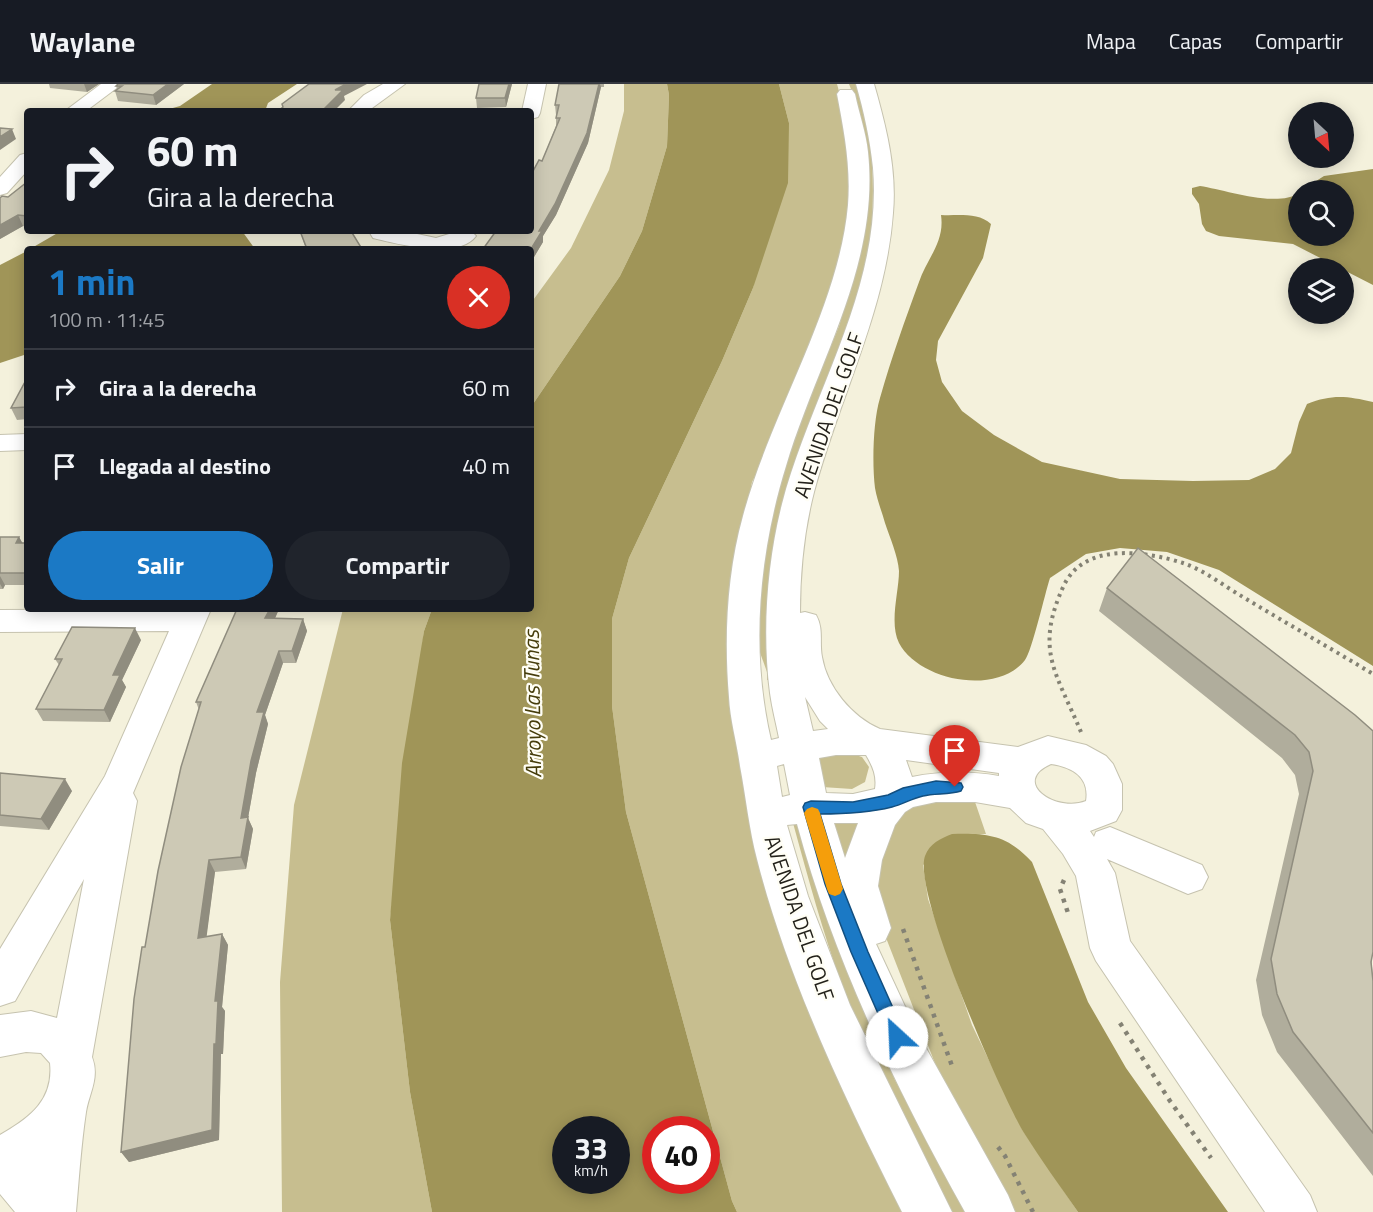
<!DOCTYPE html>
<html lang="es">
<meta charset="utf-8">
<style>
body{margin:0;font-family:"Titillium Web",sans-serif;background:#20242c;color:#f1f3f6;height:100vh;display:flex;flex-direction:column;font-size:22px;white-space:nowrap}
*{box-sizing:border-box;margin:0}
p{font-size:20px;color:#9ea1a6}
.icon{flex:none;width:33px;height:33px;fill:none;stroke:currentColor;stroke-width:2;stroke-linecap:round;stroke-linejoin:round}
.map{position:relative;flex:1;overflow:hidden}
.drawer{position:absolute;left:24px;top:162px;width:510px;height:366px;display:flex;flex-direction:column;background:#171b24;border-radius:6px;box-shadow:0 3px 15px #0003}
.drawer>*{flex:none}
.guide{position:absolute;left:24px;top:24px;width:510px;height:126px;border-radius:6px;box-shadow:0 3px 15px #0003;background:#171b24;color:#f1f3f6;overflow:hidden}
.needle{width:39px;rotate:154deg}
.tools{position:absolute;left:1288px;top:18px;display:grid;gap:12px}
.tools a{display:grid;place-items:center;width:66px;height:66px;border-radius:50%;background:#171b24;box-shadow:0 3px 15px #0003;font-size:30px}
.speed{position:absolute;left:552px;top:1032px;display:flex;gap:12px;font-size:30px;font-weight:700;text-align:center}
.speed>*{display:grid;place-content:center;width:78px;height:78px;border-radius:50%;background:#171b24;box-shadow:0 3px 15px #0003;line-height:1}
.speed small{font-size:15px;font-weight:400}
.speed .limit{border:9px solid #d22;background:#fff;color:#111}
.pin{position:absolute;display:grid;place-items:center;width:51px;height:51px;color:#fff;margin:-62px -26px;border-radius:50% 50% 50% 0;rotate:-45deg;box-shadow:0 0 6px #0007}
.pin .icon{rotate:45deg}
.me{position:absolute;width:66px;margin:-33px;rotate:335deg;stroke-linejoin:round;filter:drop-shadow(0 0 4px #0008)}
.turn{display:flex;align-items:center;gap:21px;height:126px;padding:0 24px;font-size:27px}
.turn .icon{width:78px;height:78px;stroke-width:2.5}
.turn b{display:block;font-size:42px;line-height:51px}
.round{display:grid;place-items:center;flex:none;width:63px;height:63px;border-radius:32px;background:#20242c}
.overview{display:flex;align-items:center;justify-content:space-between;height:102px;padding:0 24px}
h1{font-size:36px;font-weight:700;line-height:45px;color:#1b79c5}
.button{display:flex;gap:12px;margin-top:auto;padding:12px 24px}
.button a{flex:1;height:69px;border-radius:36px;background:#1b79c5;color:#fff;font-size:24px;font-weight:700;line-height:69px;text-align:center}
.button a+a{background:#20242c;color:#f1f3f6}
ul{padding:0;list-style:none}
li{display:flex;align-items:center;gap:18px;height:78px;padding:0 24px;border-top:2px solid #363941}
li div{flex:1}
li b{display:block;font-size:22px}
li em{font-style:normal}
header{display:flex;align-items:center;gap:36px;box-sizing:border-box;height:84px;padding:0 30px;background:#171b24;border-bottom:2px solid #363941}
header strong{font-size:28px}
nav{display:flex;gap:33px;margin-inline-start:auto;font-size:21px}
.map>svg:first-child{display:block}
</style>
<header>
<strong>Waylane</strong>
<nav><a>Mapa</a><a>Capas</a><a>Compartir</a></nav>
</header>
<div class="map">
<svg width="1373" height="1128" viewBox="0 0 1373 1128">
<rect width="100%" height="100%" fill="#f4f1dc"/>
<path fill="#c7be8f" d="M 624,0 L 667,0 L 669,11 L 667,62 L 642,147 L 620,192 L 531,323 L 531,219 L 571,164 L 609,86 L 624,27 Z
M 779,0 L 837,0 L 848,40 L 850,114 L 840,184 L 770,364 L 752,398 L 739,469 L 734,613 L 907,1128 L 737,1128 L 732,1117 L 626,728 L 612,622 L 612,535 L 629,474 L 722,277 L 753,204 L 789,39 Z
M 849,0 L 856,0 C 874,49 875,101 871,152 L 771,596 L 767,596 L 767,588 L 758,563 L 762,474 L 786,373 L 839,242 L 852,197 L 856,18 Z
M 343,525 L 432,525 L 424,547 L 390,836 L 410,1008 L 432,1128 L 282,1128 L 280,898 L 294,721 Z
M 843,667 L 862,673 L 869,683 L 865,698 L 852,705 L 822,703 L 815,675 Z
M 974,715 L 986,750 L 969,750 L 923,781 L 928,815 L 972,941 L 1023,1047 L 1078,1128 L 1009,1128 L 952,1023 L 874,823 L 871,789 L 905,716 Z
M 866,725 L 850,776 L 844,777 L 829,728 Z
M 793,739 L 799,739 L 853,899 L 895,996 L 968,1128 L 943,1128 C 908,1053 870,979 842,902 C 823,848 808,794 793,739 Z"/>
<path fill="#a09558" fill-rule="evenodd" d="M 212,0 L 297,0 L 268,19 L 265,27 L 162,27 L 180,22 Z
M 667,0 L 779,0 L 789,39 L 788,99 L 753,204 L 722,277 L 629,474 L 612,535 L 612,622 L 626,728 L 732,1117 L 737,1128 L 432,1128 L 410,1008 L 390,836 L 402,679 L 424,547 L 432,525 L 531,525 L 531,323 L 620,192 L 642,147 L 667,62 L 669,11 ZM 566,1046 L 616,1046 L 616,1096 L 566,1096 ZM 656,1046 L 706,1046 L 706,1096 L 656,1096 Z
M 1373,85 L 1373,201 L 1293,160 L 1219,152 L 1206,147 L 1202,140 L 1199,120 L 1192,110 L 1192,104 L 1200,102 C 1226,106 1277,124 1299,109 L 1299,152 L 1344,152 L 1344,106 L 1302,106 L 1324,92 Z
M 941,131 C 958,132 978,128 991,140 L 983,174 L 938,257 L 936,276 L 942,298 L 962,327 L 994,351 L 1042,378 L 1120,395 L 1193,397 L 1249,396 L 1275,385 L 1291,369 L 1299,338 L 1307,320 C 1332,310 1347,312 1373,318 L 1373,582 L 1219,486 L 1167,468 L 1120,464 L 1086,470 L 1050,494 C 1045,509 1032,567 1025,576 C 997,612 919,597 899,559 C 889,539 899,508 899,487 C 898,472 890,454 885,439 C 882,428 877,416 875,404 C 872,380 873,337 880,314 C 891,275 905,236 919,198 C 927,174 945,158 941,131 Z
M 61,147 L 242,147 L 255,165 L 30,165 Z
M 27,167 L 27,270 L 0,279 L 0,181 Z
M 952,750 C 988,749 1007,751 1032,778 L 1088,918 L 1126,984 L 1228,1128 L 1078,1128 C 1060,1102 1041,1076 1024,1049 C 1001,1010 912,808 925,772 C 930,759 940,755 952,750 Z"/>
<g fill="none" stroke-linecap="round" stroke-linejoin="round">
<defs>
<path id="minor" d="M 101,0 L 122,0 L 86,27 L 65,27 Z
M 383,0 L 405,0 L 368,27 L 348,27 L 364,11 Z
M 528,0 L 546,0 L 540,29 L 538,33 L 531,35 L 531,27 L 522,27 Z
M 856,0 L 874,0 C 886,42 897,85 893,129 C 886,227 839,314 814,408 C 804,447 800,488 800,529 L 805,528 L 816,531 C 824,545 819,558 822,573 C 827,603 852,633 880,645 L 1018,663 L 1048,652 L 1086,661 L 1106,672 L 1113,680 L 1122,700 L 1122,726 L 1116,737 L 1090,747 L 1094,753 L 1096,748 L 1110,743 L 1202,781 L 1208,793 L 1202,805 L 1188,810 L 1107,775 L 1115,789 L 1130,857 L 1310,1111 L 1317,1128 L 1265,1128 L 1096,877 L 1090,864 L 1076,792 L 1063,770 L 1043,745 L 1026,739 L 1010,724 L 975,718 L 936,718 L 913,723 L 905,728 L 895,741 L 882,776 L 878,802 L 891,844 L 885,857 L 876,860 L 916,946 L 1008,1111 L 1015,1128 L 965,1128 C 896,1004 834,877 797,740 L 787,741 L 808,812 L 850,921 L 952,1128 L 902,1128 C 846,1017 788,896 757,775 C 749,745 746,713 740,682 C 737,659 730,636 729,613 C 724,554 727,489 743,432 C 770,330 839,224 848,121 C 851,82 844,47 837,10 L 840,6 L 852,6 L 855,10 C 859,29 866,49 868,68 C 880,180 817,278 786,382 C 759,469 750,566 771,656 L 779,654 C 776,639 772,624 770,609 C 762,548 767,479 782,420 C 811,309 883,203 873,84 C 870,55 864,28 856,0 ZM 805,613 L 820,637 L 828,645 L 813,647 ZM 836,671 L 866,671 C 873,683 877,692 875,705 L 853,710 L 826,709 L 819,674 ZM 906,676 L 999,689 L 999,692 C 969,687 942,687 912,693 ZM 784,680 L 790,711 L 782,713 L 777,682 ZM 1051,680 C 1072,683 1090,693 1086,717 C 1056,729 1010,698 1051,680 ZM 834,739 L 858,739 L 845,774 Z
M 27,69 L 27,87 L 7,109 L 0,111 L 0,93 L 20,71 Z
M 371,147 L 403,147 L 436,154 L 459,147 L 471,147 L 476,152 C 459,176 397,160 373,154 L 370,149 Z
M 27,350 L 27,366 L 0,367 L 0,351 Z
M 211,525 L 133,709 L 137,717 L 92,973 C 100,994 89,1009 86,1028 C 81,1061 79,1095 76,1128 L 15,1128 L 0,1110 L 0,1051 C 30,1034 54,1016 50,979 L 41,969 L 26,968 L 0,973 L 0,931 L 31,927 L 57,934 L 84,795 L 15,917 L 0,922 L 0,865 L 105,692 L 169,547 L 0,548 L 0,526 Z"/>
</defs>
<use href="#minor" stroke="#c6c3af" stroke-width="2"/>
<path stroke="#848274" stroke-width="4" stroke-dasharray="3 4.5" stroke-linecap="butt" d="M 1081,648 C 1056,588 1034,566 1064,501 C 1085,458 1145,467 1183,479 C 1204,486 1224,502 1243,513 C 1286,539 1330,564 1373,590"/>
<path stroke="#848274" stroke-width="4.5" stroke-dasharray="4 6" stroke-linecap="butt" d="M 1064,796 L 1060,805 L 1068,829
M 903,845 L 952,982
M 1120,939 L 1170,1017 L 1211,1074
M 998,1063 L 1005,1072 L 1033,1128"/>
<use href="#minor" fill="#fff" fill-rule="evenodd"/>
</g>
<path fill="#b0ad9c" d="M 49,0 L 99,0 L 87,8 L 50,4 Z
M 184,0 L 156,21 L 118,17 L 115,7 L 117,5 L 116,2 Z
M 512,0 L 506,23 L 477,24 L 476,14 Z
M 559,0 L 604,0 L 604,3 L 601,3 L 588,59 L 556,131 L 543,152 L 543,158 L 534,173 L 534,177 L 531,181 L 531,147 L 542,77 L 556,42 L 556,34 L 557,31 L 556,31 L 555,21 Z
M 27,98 L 27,143 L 23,142 L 0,155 L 0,114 L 8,113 Z
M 300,147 L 351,147 L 362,165 L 306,165 Z
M 27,296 L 27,335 L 17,336 L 11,324 Z
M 0,453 L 19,453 L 22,459 L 27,459 L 27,501 L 5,501 L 3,505 L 0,505 Z
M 1107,504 L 1355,631 L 1373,897 L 1373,1092 L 1277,968 L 1262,931 L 1256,896 L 1299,710 L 1295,691 L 1282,674 L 1099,527 Z
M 279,525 L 275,534 L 303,535 L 307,547 L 296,579 L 283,579 L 265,631 L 268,640 L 256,689 L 248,734 L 253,745 L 246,785 L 215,788 L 206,853 L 222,850 L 228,861 L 222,923 L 225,927 L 223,970 L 221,970 L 219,1056 L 129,1078 L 121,1068 L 145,863 L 199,626 L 196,618 Z
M 141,556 L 122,596 L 126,603 L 110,638 L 43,637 L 36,625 L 59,581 L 55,575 Z
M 0,689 L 72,707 L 49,746 L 0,742 Z"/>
<path fill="#908d7f" d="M 84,0 L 99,0 L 87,8 Z
M 168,0 L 184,0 L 156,21 L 153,11 Z
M 346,0 L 367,0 L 344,12 L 345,16 L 334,27 L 322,27 L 335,6 Z
M 509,0 L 512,0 L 506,23 L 505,14 Z
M 599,0 L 600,0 L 601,3 L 588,59 L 556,131 L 543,152 L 543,158 L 534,173 L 534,177 L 531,181 L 531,165 Z
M 12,45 L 16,55 L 0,66 L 0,53 Z
M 18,131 L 23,142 L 0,155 L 0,141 Z
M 19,453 L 26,465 L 16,459 Z
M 0,492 L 5,501 L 3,505 L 0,500 Z
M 270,525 L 279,525 L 270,546 L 265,534 Z
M 303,535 L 307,547 L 296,579 L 292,567 Z
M 135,544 L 141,556 L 122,596 L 126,603 L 110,638 L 104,626 L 113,591 Z
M 279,567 L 283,579 L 265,631 L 268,640 L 256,689 L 248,734 L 253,745 L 246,785 L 241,773 L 241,734 L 251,677 L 257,628 Z
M 65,695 L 72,707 L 49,746 L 41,735 Z
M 209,776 L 215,788 L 205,865 L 198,854 Z
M 222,850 L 228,861 L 222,923 L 225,927 L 223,970 L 221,970 L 219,1056 L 129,1078 L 121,1068 L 215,917 Z"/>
<path fill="#cdc9b5" stroke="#908d7f" stroke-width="1.5" d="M 118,0 L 168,0 L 153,11 L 115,7 L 122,2 L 116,2 Z
M 309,0 L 346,0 L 335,6 L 343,6 L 322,27 L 278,27 L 283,23 L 282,20 Z
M 479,0 L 509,0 L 505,14 L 476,14 Z
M 559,0 L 599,0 L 587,49 L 555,120 L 539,147 L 542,147 L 531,165 L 483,165 L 496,147 L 531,147 L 531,91 L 539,76 L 542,77 L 560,34 L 556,34 L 559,21 L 555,21 Z
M 0,44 L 12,45 L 0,53 Z
M 27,98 L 27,132 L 18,131 L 0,141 L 0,114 L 2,112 L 8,113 Z
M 300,147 L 351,147 L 362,165 L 307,165 Z
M 26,296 L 27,296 L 27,323 L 11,324 Z
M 0,453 L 19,453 L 16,459 L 27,459 L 27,489 L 0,489 Z
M 1138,464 L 1355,631 L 1373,647 L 1373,868 L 1371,878 L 1373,897 L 1373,1049 L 1293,948 L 1277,910 L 1271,875 L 1313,687 L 1309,668 L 1295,651 L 1107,504 Z
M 237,525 L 270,525 L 265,534 L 303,535 L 292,567 L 279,567 L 257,628 L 264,628 L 251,677 L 241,734 L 248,733 L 241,773 L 209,776 L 198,854 L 222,850 L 215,917 L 218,917 L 216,960 L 214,960 L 212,1046 L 121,1068 L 134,915 L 142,863 L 145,863 L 158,787 L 181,683 L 201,618 L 196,618 Z
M 72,543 L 135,544 L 113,591 L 120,591 L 104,626 L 36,625 L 62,575 L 55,575 Z
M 0,689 L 65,695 L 41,735 L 0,731 Z"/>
<path fill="#1b79c5" stroke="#124f80" stroke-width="1.5" d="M 936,697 L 961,699 L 963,703 L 961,707 C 949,711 935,709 923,712 C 911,715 903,720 892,723 C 868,729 845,730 820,730 L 841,800 L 868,868 L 906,953 L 903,959 L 897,962 L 891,959 L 851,868 L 825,800 L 803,723 L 805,719 L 811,717 L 853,718 L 888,711 L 903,704 Z"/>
<path fill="#f59e0b" d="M 812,723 L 818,725 L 820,729 L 843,805 L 840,810 L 835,812 L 829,810 L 827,805 L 804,729 L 807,725 Z"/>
<g text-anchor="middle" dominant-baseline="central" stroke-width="4.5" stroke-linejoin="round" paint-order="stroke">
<g font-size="21" fill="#23211a" stroke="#fffef5">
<text transform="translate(828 331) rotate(-71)">AVENIDA DEL GOLF</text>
<text transform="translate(800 834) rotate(71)">AVENIDA DEL GOLF</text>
</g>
<g font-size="22" font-style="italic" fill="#463d0b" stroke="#fffef5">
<text transform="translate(532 620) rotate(-91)">Arroyo Las Tunas</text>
</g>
</g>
</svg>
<div class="tools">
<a><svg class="needle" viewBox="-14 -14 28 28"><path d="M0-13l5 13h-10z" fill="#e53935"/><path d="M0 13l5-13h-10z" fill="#9ea1a6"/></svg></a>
<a><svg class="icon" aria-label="search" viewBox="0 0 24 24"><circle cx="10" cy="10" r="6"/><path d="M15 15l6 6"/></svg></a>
<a><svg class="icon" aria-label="layers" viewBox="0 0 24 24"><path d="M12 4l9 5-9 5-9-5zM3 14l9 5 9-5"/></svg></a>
</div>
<div class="speed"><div>33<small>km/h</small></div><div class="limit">40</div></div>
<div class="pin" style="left:955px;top:703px;background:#d93025"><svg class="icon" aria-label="arrive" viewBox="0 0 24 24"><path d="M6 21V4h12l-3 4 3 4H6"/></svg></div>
<svg class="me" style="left:897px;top:953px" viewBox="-20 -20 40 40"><circle r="19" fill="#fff"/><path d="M0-13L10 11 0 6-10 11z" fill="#1b79c5"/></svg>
<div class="guide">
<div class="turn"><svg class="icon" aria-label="right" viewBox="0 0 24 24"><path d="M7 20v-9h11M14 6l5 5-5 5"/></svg><div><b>60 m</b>Gira a la derecha</div></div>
</div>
<section class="drawer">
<div class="overview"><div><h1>1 min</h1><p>100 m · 11:45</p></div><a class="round" style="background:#d93025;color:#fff"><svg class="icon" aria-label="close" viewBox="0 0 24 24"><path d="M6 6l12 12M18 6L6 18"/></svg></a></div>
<ul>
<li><svg class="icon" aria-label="right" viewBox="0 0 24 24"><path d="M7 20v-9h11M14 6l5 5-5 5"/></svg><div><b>Gira a la derecha</b></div><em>60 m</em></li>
<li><svg class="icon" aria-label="arrive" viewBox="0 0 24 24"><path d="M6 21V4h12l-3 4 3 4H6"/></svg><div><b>Llegada al destino</b></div><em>40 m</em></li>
</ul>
<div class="button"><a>Salir</a><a>Compartir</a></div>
</section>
</div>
